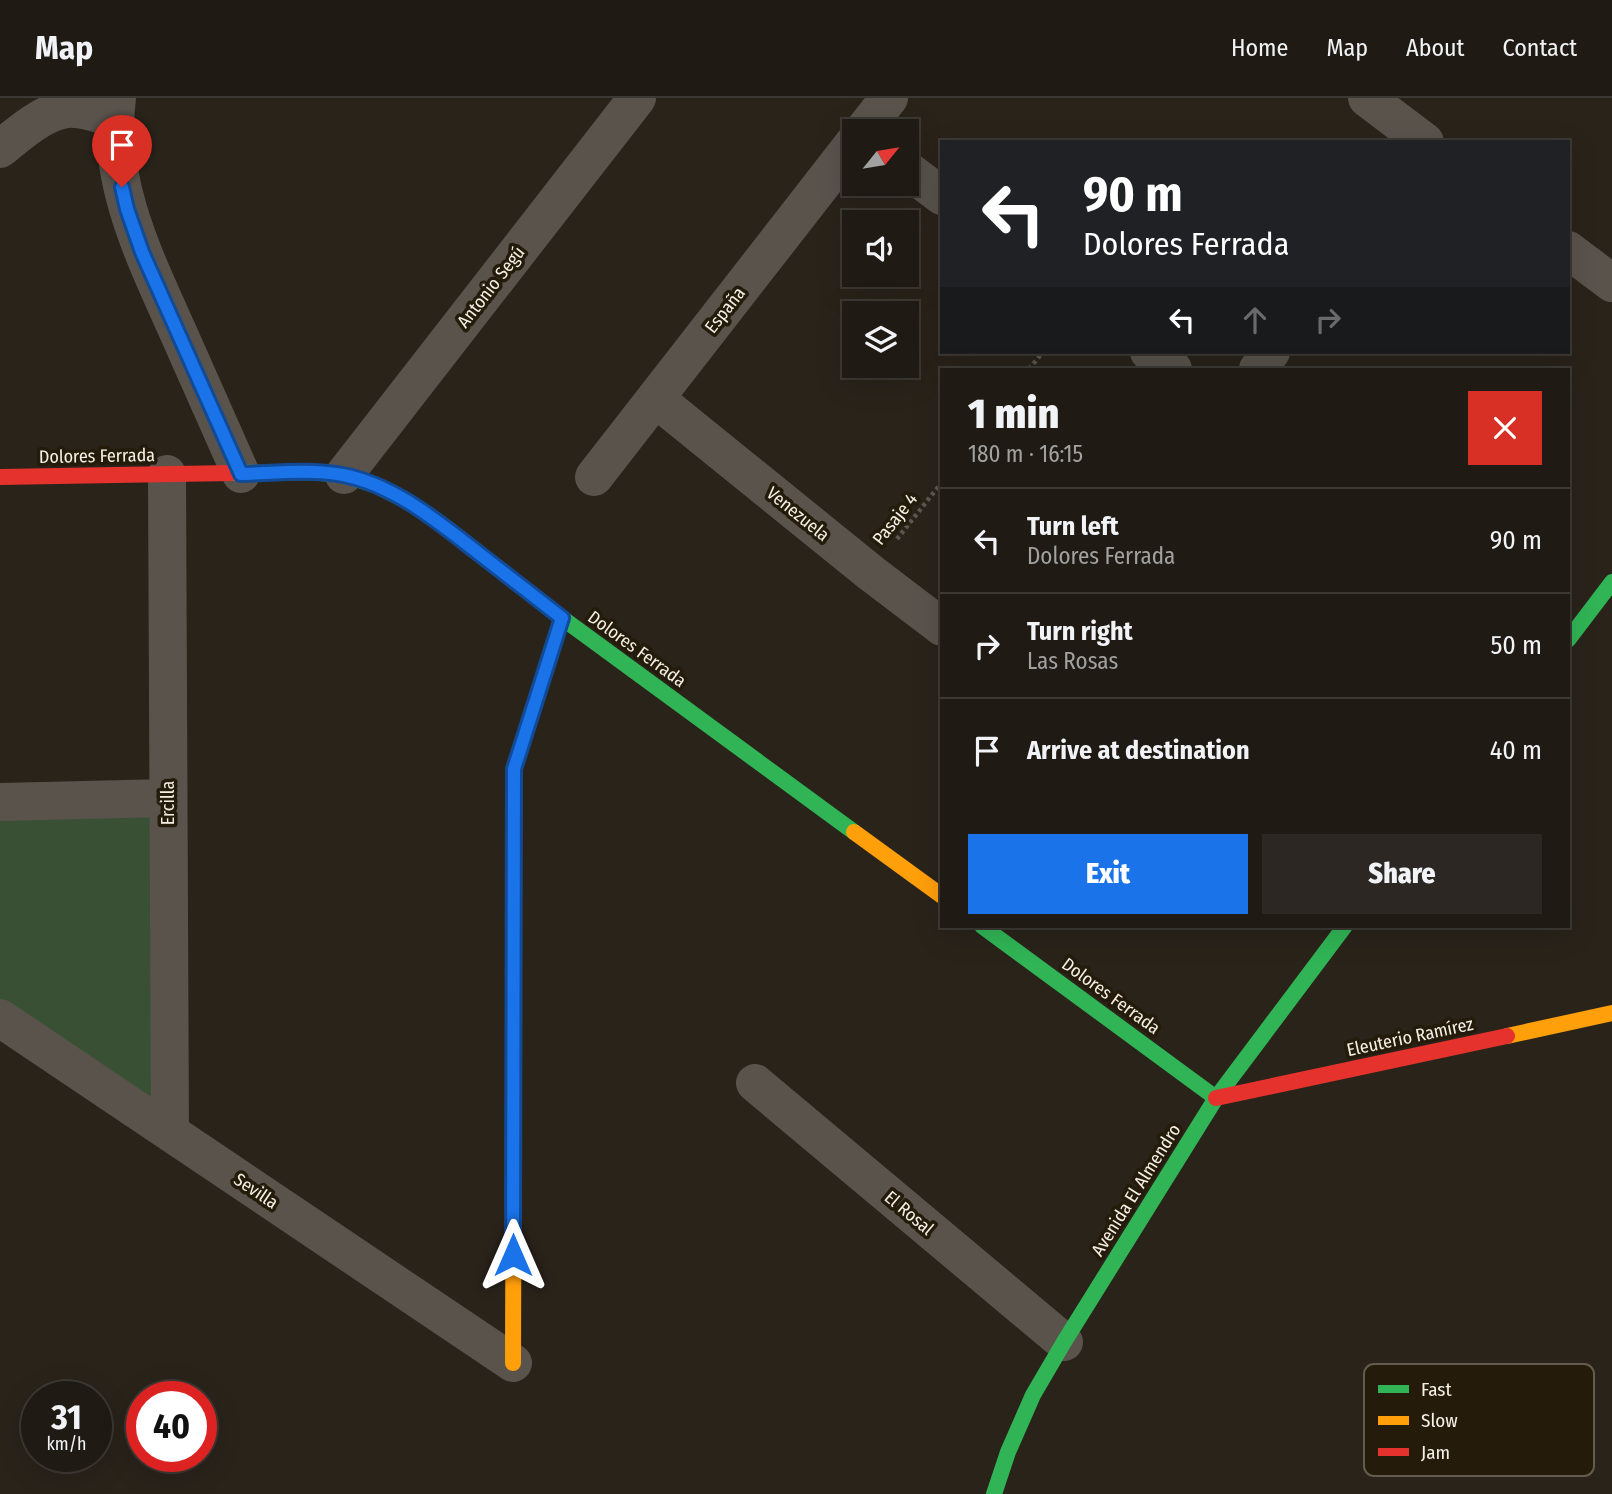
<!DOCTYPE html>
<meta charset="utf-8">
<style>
body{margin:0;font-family:"Fira Sans Condensed",sans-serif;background:#2c2722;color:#f1f3f6;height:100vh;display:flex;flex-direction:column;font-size:26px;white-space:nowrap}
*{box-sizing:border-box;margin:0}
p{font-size:23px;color:#a1a1a0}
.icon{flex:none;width:38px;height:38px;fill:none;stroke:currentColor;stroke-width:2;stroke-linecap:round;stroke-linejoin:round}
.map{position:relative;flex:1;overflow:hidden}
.side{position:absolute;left:940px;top:270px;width:630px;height:560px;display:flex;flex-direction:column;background:#1f1a14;border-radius:0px;box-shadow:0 7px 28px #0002,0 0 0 2px #3c3834}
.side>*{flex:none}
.hud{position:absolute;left:940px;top:42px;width:630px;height:214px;border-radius:0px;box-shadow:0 7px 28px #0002,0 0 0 2px #3c3834;background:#202124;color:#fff;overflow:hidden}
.needle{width:46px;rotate:60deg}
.controls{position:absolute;left:842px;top:21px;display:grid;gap:14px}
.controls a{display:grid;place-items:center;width:77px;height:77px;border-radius:0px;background:#1f1a14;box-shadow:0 7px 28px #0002,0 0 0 2px #3c3834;font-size:35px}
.speed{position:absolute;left:21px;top:1283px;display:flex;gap:14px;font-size:35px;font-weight:700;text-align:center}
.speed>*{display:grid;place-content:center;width:91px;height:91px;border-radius:50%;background:#1f1a14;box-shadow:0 7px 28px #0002,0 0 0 2px #3c3834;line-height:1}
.speed small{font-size:18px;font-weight:400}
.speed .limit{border:10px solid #d22;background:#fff;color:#111}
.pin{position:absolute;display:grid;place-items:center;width:60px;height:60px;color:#fff;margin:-72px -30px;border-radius:50% 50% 50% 0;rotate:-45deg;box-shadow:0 0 7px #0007}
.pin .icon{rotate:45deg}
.me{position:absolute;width:77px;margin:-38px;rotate:0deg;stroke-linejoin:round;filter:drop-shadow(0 0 5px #0008)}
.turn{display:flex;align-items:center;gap:24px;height:147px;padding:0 28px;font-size:32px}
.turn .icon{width:91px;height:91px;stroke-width:2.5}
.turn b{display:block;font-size:49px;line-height:60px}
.lanes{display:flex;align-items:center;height:66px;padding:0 28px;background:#0003;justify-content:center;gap:35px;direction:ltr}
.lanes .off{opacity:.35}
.round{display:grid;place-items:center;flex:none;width:74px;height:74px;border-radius:0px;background:#2c2722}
.headline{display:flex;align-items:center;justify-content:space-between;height:119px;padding:0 28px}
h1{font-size:42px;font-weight:800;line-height:52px}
.button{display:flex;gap:14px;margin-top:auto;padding:14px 28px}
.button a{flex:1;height:80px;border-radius:0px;background:#1a73e8;color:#fff;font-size:28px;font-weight:800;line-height:80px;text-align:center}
.button a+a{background:#2c2722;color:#f1f3f6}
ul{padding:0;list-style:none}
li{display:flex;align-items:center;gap:21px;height:105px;padding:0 28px;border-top:2px solid #3c3834}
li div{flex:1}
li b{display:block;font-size:26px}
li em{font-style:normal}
header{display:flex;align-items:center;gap:42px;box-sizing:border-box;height:98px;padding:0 35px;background:#1f1a14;border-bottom:2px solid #3c3834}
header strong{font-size:33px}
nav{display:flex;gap:38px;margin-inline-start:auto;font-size:24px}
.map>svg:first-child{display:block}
</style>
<header>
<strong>Map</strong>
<nav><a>Home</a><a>Map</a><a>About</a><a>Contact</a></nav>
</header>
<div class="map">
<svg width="1612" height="1396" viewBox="0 0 1612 1396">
<rect width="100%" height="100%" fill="#29231a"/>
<path fill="#395035" d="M 151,710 L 157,1014 L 0,907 L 0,712 Z"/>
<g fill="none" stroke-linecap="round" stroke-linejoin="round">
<path stroke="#5c5750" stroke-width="4.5" stroke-dasharray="3.5 3.5" stroke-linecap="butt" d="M 1029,271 L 1043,254
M 897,441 L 942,384"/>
<path stroke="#59534c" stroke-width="38" d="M 117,0 C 106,83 145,160 178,234 C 199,281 220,329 241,376
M 1367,0 L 1425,44
M 863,33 L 889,0
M 0,51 C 20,35 49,8 76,11 C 89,12 102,17 114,20
M 906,71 L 942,98
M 1568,152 L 1612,185
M 1149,254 L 1173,271
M 1258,271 L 1271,254
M 656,301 L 871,475 L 942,529
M 167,376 L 170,1034
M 344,377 L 637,0
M 594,379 L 854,45
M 0,704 L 167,700
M 0,920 L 513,1265
M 755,985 L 1064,1244"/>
<path stroke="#30b455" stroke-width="16" d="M 232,375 L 309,374 L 344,377 L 377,388 L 407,403 L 438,424 L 562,520 L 854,734
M 1568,542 L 1612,484
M 982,828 L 1216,1000
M 514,948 L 514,671 L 562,520
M 994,1396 L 1008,1354 L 1033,1297 L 1064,1244 L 1216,1000 L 1345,828"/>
<path stroke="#ff9f0a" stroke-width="16" d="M 854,734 L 942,798
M 1507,938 L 1612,915
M 513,1265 L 514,948"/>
<path stroke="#e5322d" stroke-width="16" d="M 0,379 L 232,375
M 1216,1000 L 1507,938"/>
</g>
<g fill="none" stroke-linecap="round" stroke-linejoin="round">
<defs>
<path id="route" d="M 122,89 L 127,111 L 142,154 L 241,376 C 275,375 310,371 343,377 C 394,387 437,423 477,454 C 505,476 534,498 562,520 L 514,671 L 513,1157"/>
</defs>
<use href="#route" stroke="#114b97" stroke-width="18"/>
<use href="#route" stroke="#1a73e8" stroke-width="12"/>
</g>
<g text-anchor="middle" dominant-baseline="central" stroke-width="7" stroke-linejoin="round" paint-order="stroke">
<g font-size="18" fill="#f6efe5" stroke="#251b0b">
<text transform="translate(491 189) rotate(-52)">Antonio Segú</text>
<text transform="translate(725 212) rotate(-52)">España</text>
<text transform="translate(97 358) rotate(-1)">Dolores Ferrada</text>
<text transform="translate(798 416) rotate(39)">Venezuela</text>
<text transform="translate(895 421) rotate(-52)">Pasaje 4</text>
<text transform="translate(637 551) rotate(36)">Dolores Ferrada</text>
<text transform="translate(168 705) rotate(-90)">Ercilla</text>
<text transform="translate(1111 898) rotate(36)">Dolores Ferrada</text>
<text transform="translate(1410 939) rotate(-12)">Eleuterio Ramírez</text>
<text transform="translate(1136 1092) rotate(-58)">Avenida El Almendro</text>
<text transform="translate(256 1093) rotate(34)">Sevilla</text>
<text transform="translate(909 1115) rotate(40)">El Rosal</text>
</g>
</g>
<rect x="1364" y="1266" width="230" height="112" rx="10" fill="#251b0b" stroke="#645b4c" stroke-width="2"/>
<rect x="1378" y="1287" width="31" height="8" fill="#30b455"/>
<rect x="1378" y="1318" width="31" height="9" fill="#ff9f0a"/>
<rect x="1378" y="1350" width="31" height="8" fill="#e5322d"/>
<g font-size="19" fill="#f6efe5">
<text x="1421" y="1298">Fast</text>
<text x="1421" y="1329">Slow</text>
<text x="1421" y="1361">Jam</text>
</g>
</svg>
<div class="controls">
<a><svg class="needle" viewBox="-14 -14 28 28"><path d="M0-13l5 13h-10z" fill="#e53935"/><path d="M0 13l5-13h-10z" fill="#a1a1a0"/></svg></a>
<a><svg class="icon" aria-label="sound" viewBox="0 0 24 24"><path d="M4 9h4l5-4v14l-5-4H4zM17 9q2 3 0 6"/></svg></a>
<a><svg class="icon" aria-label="layers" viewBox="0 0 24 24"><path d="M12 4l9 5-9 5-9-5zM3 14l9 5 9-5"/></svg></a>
</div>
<div class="speed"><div>31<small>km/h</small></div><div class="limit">40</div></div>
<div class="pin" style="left:122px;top:89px;background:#d93025"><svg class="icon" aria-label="arrive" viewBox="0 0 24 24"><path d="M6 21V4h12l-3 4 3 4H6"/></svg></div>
<svg class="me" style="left:513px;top:1157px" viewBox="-20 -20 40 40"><path d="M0-17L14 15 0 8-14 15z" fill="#1a73e8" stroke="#fff" stroke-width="4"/></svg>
<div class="hud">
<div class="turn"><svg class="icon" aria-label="left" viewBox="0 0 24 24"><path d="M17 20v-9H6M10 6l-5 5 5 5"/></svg><div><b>90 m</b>Dolores Ferrada</div></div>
<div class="lanes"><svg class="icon" aria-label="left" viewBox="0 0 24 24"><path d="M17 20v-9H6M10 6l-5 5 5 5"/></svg><svg class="icon off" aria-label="ahead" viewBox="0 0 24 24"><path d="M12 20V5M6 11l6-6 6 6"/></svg><svg class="icon off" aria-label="right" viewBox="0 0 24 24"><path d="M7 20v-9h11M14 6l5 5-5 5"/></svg></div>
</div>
<section class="side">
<div class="headline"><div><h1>1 min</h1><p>180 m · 16:15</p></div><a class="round" style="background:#d93025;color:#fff"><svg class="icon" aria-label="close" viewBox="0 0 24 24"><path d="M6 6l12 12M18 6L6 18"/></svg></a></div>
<ul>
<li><svg class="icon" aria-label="left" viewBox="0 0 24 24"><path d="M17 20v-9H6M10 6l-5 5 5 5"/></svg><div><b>Turn left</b><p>Dolores Ferrada</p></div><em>90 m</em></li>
<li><svg class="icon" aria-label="right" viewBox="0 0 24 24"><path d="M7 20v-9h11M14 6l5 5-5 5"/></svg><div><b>Turn right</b><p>Las Rosas</p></div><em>50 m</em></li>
<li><svg class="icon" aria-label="arrive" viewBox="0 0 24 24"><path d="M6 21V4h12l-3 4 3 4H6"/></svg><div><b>Arrive at destination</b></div><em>40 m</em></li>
</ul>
<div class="button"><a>Exit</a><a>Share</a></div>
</section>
</div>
